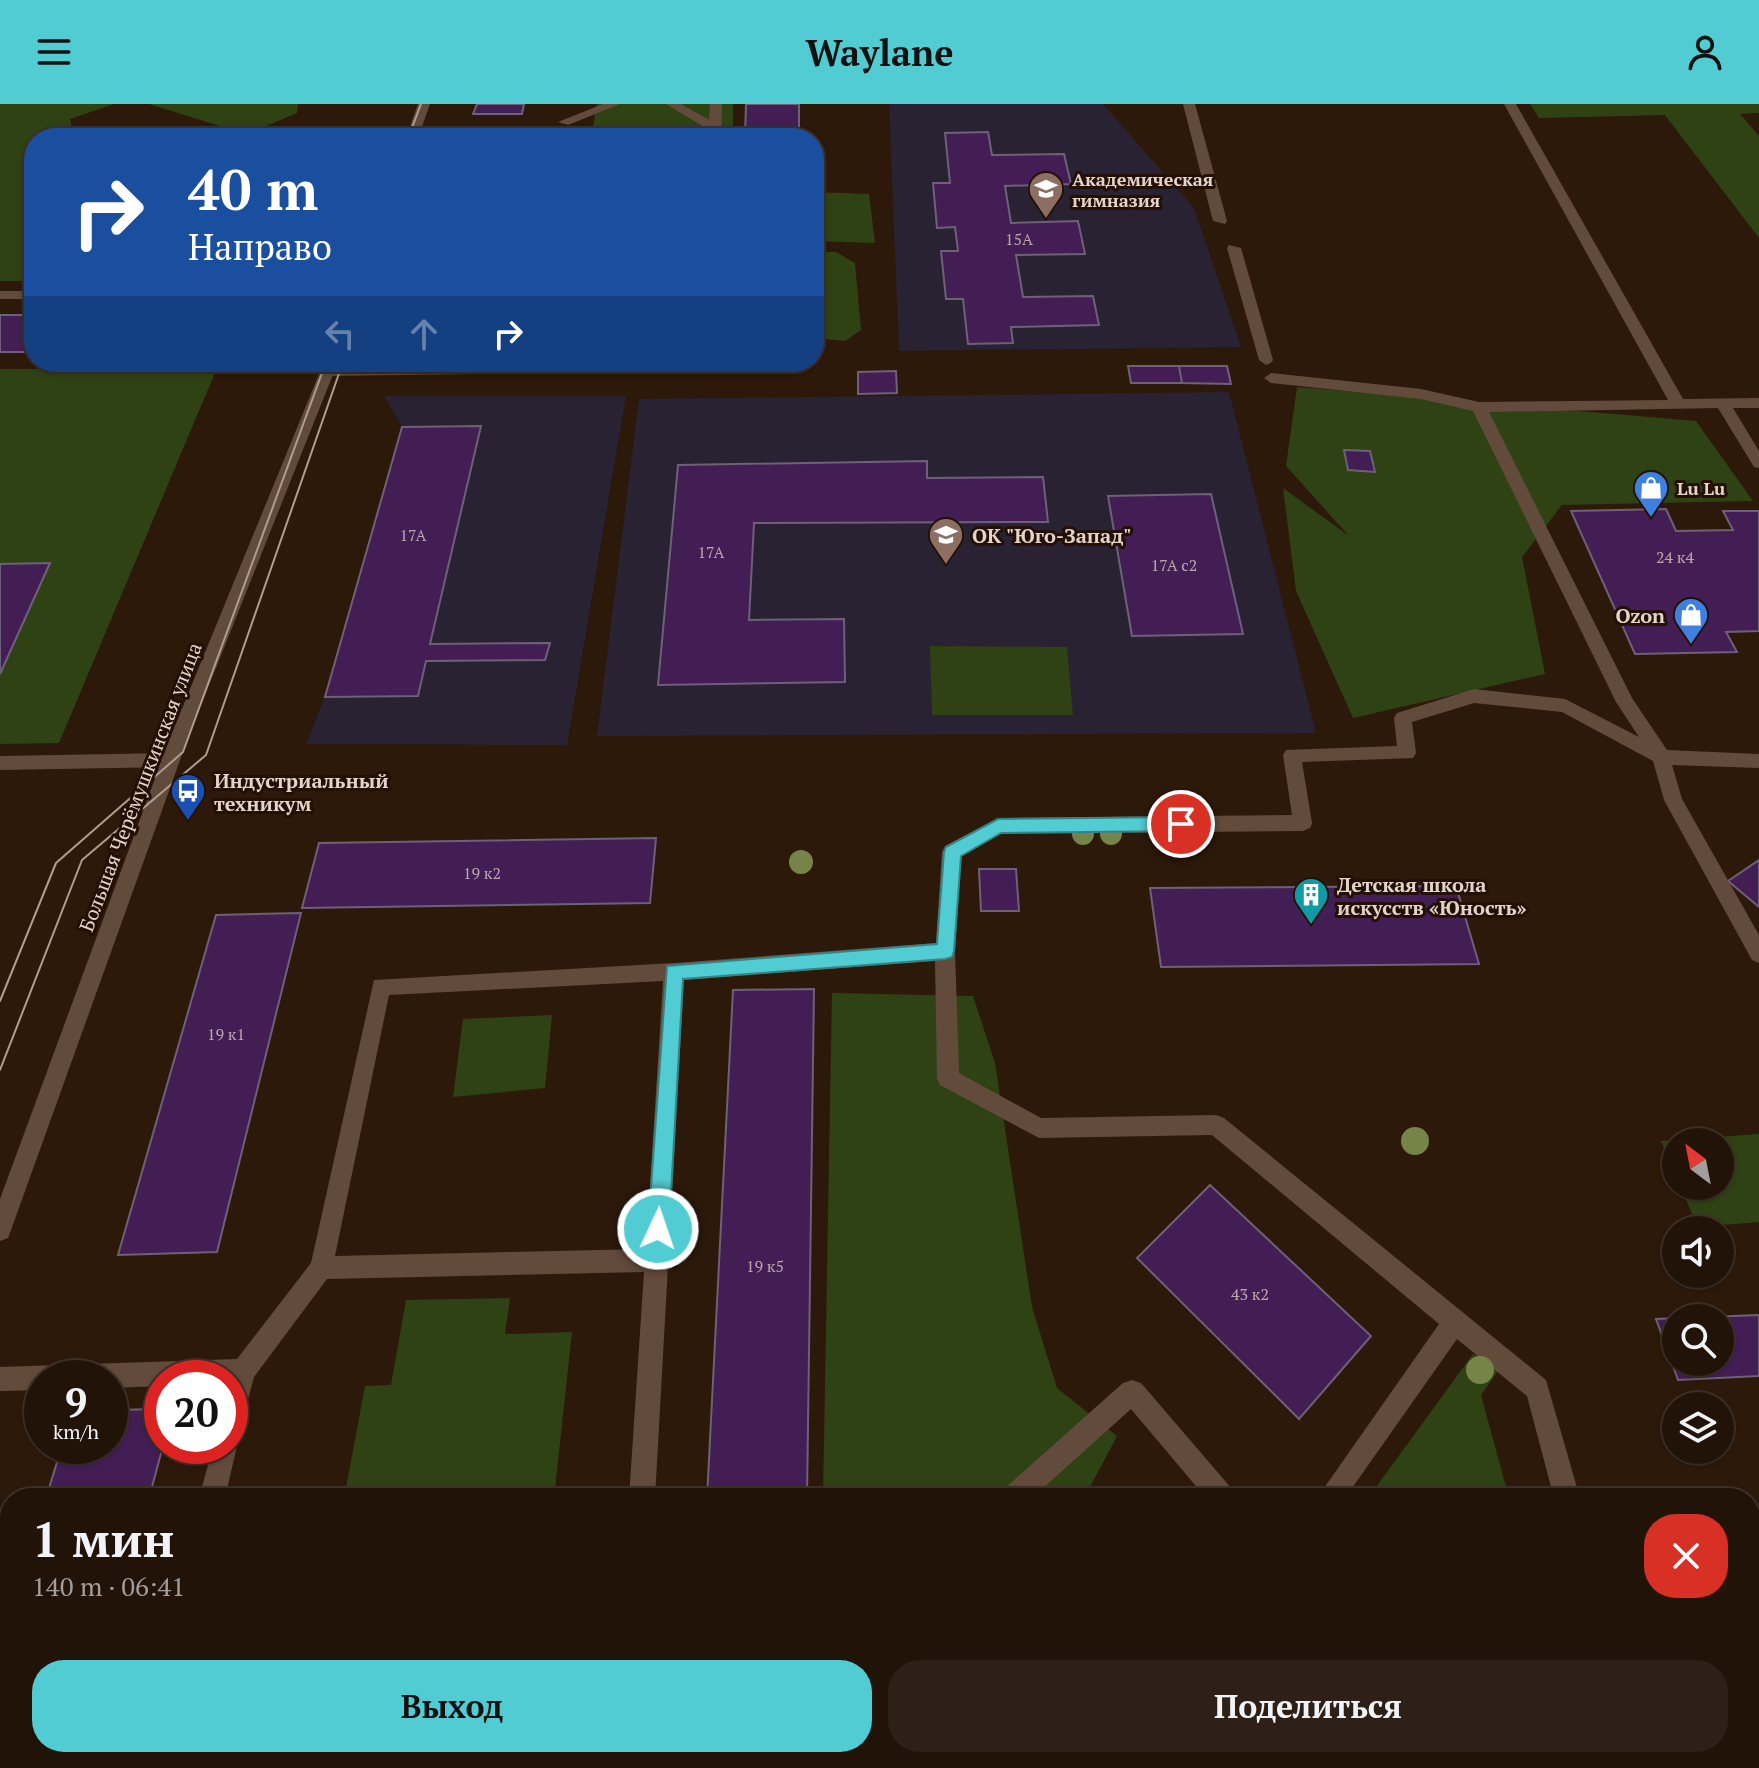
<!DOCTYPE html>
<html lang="ru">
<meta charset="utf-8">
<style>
body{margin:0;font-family:"PT Serif",serif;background:#2e2016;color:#f1f3f6;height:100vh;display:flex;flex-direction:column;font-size:30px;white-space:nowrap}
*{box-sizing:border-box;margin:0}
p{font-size:26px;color:#a29e9c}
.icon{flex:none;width:44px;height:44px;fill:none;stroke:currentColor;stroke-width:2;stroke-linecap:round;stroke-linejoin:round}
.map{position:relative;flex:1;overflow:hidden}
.side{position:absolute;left:0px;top:1384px;width:1760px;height:280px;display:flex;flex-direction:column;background:#221308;border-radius:32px 32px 0 0;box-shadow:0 2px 6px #0004,0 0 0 2px #3f3229}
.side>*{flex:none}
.guide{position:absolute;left:24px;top:24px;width:800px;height:244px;border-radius:32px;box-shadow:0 2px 6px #0004,0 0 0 2px #3f3229;background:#1a4fa0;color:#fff;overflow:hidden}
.needle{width:52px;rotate:328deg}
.controls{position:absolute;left:1662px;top:1024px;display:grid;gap:16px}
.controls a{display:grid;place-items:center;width:72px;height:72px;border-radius:50%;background:#221308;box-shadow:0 2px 6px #0004,0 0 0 2px #3f3229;font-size:40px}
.speed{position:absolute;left:24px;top:1256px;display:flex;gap:16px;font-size:40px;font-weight:700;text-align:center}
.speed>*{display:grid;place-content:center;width:104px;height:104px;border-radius:50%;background:#221308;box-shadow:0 2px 6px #0004,0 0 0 2px #3f3229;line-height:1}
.speed small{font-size:20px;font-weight:400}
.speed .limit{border:12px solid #d22;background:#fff;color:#111}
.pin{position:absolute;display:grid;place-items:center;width:68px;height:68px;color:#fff;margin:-34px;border:4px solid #fff;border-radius:50%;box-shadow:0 2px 8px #0007}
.me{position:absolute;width:88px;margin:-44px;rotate:3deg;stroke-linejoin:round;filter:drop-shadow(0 0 6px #0008)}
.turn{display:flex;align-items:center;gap:28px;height:168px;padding:0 32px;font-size:36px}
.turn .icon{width:104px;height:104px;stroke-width:2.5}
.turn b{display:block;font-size:56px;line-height:68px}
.lanes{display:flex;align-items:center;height:76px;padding:0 32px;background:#0003;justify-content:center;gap:40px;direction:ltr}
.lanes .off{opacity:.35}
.round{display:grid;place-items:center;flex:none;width:84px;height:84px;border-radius:32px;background:#2e2016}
.head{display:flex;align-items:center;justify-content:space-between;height:136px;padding:0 32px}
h1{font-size:48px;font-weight:600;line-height:60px}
.action{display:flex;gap:16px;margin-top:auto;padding:16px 32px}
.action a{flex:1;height:92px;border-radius:32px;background:#51ccd2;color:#111;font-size:32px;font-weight:600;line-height:92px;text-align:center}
.action a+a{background:#2e2016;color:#f1f3f6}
header{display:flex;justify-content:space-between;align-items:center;height:104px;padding:0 32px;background:#51ccd2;color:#111;font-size:36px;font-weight:600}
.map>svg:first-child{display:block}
</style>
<header><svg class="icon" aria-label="menu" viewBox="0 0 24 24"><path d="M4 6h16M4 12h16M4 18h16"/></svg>Waylane<svg class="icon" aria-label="person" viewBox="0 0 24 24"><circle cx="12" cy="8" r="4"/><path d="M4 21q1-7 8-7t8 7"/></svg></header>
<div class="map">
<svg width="1759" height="1664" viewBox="0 0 1759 1664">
<rect width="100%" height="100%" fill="#2d190a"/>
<path fill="#282232" d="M 889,0 L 1103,0 L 1194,104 L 1241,243 L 899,247 Z
M 1229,288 L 1316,629 L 597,632 L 639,295 Z
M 384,292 L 626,292 L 567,641 L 306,640 L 325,593 L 402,323 Z"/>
<path fill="#2f4214" d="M 0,0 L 114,0 L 70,15 L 74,34 L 34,34 L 34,177 L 0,177 Z
M 149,0 L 298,0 L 297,9 L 266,22 L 220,22 Z
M 597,0 L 733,0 L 733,34 L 591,34 Z
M 1530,0 L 1759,0 L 1759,9 L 1740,10 L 1759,32 L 1759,134 L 1665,11 L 1539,14 Z
M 814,88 L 869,90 L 875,139 L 814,137 Z
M 820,148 L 836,148 L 855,159 L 861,226 L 845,237 L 814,234 L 814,151 Z
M 217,264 L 59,639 L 0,640 L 0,265 Z
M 1297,283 L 1696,317 L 1753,397 L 1562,401 L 1522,453 L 1545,570 L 1353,614 L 1296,487 L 1283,384 L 1349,432 L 1286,362 Z
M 930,542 L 1067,543 L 1073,611 L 932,611 Z
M 832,889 L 973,892 L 995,959 L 1032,1203 L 1057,1284 L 1117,1332 L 1089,1385 L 1071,1394 L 823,1394 Z
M 552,911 L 545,984 L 453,993 L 463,915 Z
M 1759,1030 L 1759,1118 L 1698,1123 L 1680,1082 L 1720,1082 L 1720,1038 L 1676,1038 L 1676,1072 L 1661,1037 Z
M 510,1194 L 505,1230 L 572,1228 L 554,1394 L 344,1394 L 365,1282 L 391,1281 L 406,1196 Z
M 1473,1250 L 1489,1256 L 1498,1267 L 1481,1291 L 1509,1394 L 1368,1394 Z
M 673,1654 L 933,1654 L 928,1664 L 678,1664 Z
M 1083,1654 L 1248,1654 L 1188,1664 L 1087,1664 Z"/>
<path fill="#421e54" stroke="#6e6078" stroke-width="2" fill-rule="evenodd" d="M 477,0 L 524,0 L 522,10 L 473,10 Z
M 746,0 L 799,0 L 799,34 L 745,34 Z
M 988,28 L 992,51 L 1064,50 L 1071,80 L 1005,82 L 1011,119 L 1078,117 L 1085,150 L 1016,151 L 1023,193 L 1093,192 L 1099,221 L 1011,223 L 1013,239 L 968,240 L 963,195 L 946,195 L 941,147 L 958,147 L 955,123 L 937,124 L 933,79 L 950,79 L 945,29 Z
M 0,211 L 34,211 L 34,248 L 0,248 Z
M 1128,262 L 1179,262 L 1182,279 L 1131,279 Z
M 1179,262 L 1227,262 L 1231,280 L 1182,279 Z
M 896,267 L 897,289 L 858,290 L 858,268 Z
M 481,322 L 430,540 L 550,539 L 545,556 L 426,557 L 418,592 L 325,593 L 402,323 Z
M 1344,346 L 1370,347 L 1375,368 L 1348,366 Z
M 927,357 L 927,374 L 1043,373 L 1048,418 L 754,419 L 749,516 L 844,515 L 845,578 L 658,581 L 678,361 Z
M 1211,390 L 1243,530 L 1132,532 L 1108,392 Z
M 1666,405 L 1676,427 L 1733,426 L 1723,407 L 1759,407 L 1759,527 L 1726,528 L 1737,548 L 1635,550 L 1571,407 Z
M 50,459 L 0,570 L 0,460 Z
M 656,734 L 650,799 L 302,804 L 319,739 Z
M 1759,756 L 1759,803 L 1728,777 Z
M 979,765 L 1016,765 L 1019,807 L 981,807 Z
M 1456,782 L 1479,860 L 1161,863 L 1150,784 Z
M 301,809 L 217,1148 L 118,1151 L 216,811 Z
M 814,885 L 807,1394 L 707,1394 L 733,886 Z
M 1210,1081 L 1371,1232 L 1299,1315 L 1137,1154 Z
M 1759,1211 L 1759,1272 L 1678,1276 L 1656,1215 ZM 1676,1214 L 1720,1214 L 1720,1258 L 1676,1258 Z
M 162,1305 L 163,1342 L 149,1394 L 46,1394 L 62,1342 L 110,1342 L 110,1306 Z
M 929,1386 L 975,1386 L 976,1394 L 929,1394 Z
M 10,1513 L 10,1654 L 81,1654 L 78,1664 L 0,1664 L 0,1546 Z"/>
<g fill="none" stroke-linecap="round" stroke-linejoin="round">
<path fill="#634b3b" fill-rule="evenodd" d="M 603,0 L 620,0 L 568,21 L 558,18 Z
M 666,0 L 681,0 L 709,16 L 710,0 L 722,0 L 721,34 L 709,34 L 709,26 Z
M 1183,0 L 1195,0 L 1227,117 L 1225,120 L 1213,117 Z
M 1504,0 L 1516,0 L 1683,295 L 1759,294 L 1759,304 L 1733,304 L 1759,347 L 1759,364 L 1754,363 L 1718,304 L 1489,308 L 1632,594 L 1667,646 L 1759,650 L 1759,664 L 1672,661 L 1682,695 L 1759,831 L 1759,859 L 1752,856 L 1664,696 L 1653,657 L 1562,608 L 1474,599 L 1412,618 L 1416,649 L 1413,654 L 1302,658 L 1312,719 L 1310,724 L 1303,727 L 1001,730 L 961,752 L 955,847 L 959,969 L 1041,1014 L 1216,1011 L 1224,1014 L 1546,1276 L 1580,1394 L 1554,1394 L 1527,1292 L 1457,1235 L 1345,1394 L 1317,1394 L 1439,1220 L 1212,1031 L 1039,1034 L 940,981 L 937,974 L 935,857 L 684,876 L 655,1394 L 629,1394 L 644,1168 L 327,1175 L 254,1273 L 239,1329 L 231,1332 L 237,1342 L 225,1394 L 199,1394 L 213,1342 L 230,1342 L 230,1274 L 162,1274 L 162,1282 L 110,1284 L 110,1274 L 42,1274 L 42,1286 L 0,1287 L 0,1263 L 237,1255 L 311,1159 L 374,876 L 674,859 L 936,839 L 942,748 L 945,742 L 998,714 L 1292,711 L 1283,651 L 1286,646 L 1397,642 L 1394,614 L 1397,609 L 1474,585 L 1565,595 L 1639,633 L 1616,598 L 1473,307 L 1421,295 L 1271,279 L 1264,274 L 1271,269 L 1421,285 L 1479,298 L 1668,296 ZM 663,877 L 646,1145 L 335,1152 L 389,891 Z
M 1229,141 L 1241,144 L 1273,256 L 1271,259 L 1266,261 L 1259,256 L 1227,144 Z
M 0,187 L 34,187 L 34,195 L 0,195 Z
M 661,258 L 784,258 L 784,261 L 777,266 L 327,272 L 320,267 L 327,262 Z
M 171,649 L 180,656 L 171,663 L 0,666 L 0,652 Z
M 1132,1276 L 1141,1279 L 1232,1385 L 1236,1394 L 1206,1394 L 1131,1305 L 1032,1394 L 1000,1394 L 1004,1385 L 1123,1279 Z
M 136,1654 L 164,1654 L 162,1664 L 134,1664 Z
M 613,1654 L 641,1654 L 640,1664 L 612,1664 Z
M 1025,1654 L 1053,1654 L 1053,1664 L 1025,1664 Z
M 1624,1654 L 1652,1654 L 1654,1664 L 1626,1664 Z"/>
<path fill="#634b3b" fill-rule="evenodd" d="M 418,0 L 430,0 L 418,34 L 406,34 Z
M 324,258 L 338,258 L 188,634 L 11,1126 L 8,1134 L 0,1137 L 0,1095 L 170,634 Z"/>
<path stroke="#ad9d92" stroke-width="2" d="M 408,34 L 421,0
M 0,897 L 56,759 L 183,648 L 326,258
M 0,966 L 82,756 L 206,651 L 343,258"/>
</g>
<g fill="#768349">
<circle cx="1083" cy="730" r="11"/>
<circle cx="1111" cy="730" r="11"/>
<circle cx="801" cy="758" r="12"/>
<circle cx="1415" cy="1037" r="14"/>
<circle cx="1480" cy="1266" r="14"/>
</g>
<path fill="#51ccd2" stroke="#358588" stroke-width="2" d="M 1181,713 L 1190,720 L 1181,727 L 1001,729 L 961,752 L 954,847 L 952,853 L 945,855 L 683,875 L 669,1125 L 666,1133 L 658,1136 L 651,1133 L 648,1125 L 667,862 L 937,840 L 944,748 L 946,743 L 998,715 Z"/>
<defs>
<symbol id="school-pin" viewBox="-11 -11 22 30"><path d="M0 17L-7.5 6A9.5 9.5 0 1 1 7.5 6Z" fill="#8d6e63" stroke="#230f03"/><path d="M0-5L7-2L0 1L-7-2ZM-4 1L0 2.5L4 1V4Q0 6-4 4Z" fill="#fff"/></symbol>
<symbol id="shop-pin" viewBox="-11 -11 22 30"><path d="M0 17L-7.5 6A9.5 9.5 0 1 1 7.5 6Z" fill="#3f7fe0" stroke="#230f03"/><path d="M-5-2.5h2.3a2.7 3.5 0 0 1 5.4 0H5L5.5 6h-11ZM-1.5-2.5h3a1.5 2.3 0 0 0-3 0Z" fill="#fff"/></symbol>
<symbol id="bus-pin" viewBox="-11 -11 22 30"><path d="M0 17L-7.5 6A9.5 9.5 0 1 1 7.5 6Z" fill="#1a4fb4" stroke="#230f03"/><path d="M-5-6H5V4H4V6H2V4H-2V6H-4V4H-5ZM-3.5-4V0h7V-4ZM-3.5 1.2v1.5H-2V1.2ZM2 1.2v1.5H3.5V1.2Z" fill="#fff"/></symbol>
<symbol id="building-pin" viewBox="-11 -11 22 30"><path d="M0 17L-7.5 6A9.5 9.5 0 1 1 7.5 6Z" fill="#0f9aa8" stroke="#230f03"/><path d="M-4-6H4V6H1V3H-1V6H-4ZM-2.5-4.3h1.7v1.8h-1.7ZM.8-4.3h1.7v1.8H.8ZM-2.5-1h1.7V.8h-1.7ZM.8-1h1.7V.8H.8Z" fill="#fff"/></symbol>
</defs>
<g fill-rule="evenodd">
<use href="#school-pin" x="1026" y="65" width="40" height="54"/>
<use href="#shop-pin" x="1631" y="364" width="40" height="54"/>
<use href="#school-pin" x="926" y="411" width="40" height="54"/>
<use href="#shop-pin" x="1671" y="491" width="40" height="54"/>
<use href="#bus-pin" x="168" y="667" width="40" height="54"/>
<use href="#building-pin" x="1291" y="771" width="40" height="54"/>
</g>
<g text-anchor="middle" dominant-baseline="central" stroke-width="6" stroke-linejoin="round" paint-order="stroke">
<g font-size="16" fill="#bba6ad">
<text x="1019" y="135">15А</text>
<text x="413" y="431">17А</text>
<text x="711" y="448">17А</text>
<text x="1675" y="453">24 к4</text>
<text x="1174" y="461">17А с2</text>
<text x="482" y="769">19 к2</text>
<text x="226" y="930">19 к1</text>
<text x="765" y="1162">19 к5</text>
<text x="1250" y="1190">43 к2</text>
</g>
<g font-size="18" font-weight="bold" fill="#e3d4cb" stroke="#230f03" text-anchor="start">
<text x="1072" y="75">Академическая<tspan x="1072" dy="21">гимназия</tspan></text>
<text x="1677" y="384">Lu Lu</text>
</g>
<g font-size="20" font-weight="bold" fill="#e3d4cb" stroke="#230f03" text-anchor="start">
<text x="972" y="431">ОК "Юго-Запад"</text>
<text x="1665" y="511" text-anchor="end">Ozon</text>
<text x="214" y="676">Индустриальный<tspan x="214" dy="23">техникум</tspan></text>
<text x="1337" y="780">Детская школа<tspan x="1337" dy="23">искусств «Юность»</tspan></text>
</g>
<g font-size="20" fill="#e3d4cb" stroke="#230f03">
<text transform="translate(140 683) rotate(-69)">Большая Черёмушкинская улица</text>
</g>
</g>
</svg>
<div class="controls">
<a><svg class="needle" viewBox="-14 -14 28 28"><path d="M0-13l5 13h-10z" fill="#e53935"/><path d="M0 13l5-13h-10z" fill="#a29e9c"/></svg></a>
<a><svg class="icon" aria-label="sound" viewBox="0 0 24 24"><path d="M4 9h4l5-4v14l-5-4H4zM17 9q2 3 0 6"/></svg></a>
<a><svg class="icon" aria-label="search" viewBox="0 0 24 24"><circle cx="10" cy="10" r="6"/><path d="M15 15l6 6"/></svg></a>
<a><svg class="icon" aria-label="layers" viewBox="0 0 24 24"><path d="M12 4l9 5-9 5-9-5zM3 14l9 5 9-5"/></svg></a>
</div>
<div class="speed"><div>9<small>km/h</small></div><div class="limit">20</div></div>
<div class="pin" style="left:1181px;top:720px;background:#d93025"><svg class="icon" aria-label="arrive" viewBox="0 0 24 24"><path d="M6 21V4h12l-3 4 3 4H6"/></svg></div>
<svg class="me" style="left:658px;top:1125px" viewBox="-20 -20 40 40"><circle r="17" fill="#51ccd2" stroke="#fff" stroke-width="3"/><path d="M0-11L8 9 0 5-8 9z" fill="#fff"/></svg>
<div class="guide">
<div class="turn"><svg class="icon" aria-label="right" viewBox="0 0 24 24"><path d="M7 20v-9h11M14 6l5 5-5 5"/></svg><div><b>40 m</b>Направо</div></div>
<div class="lanes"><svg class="icon off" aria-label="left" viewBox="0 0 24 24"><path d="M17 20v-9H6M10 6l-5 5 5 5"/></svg><svg class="icon off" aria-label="ahead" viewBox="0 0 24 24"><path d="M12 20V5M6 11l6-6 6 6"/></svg><svg class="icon" aria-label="right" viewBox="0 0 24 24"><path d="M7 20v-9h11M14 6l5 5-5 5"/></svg></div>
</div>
<section class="side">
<div class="head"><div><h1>1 мин</h1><p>140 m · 06:41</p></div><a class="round" style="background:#d93025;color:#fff"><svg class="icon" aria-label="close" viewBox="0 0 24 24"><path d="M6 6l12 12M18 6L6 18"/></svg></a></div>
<div class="action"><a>Выход</a><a>Поделиться</a></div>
</section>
</div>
